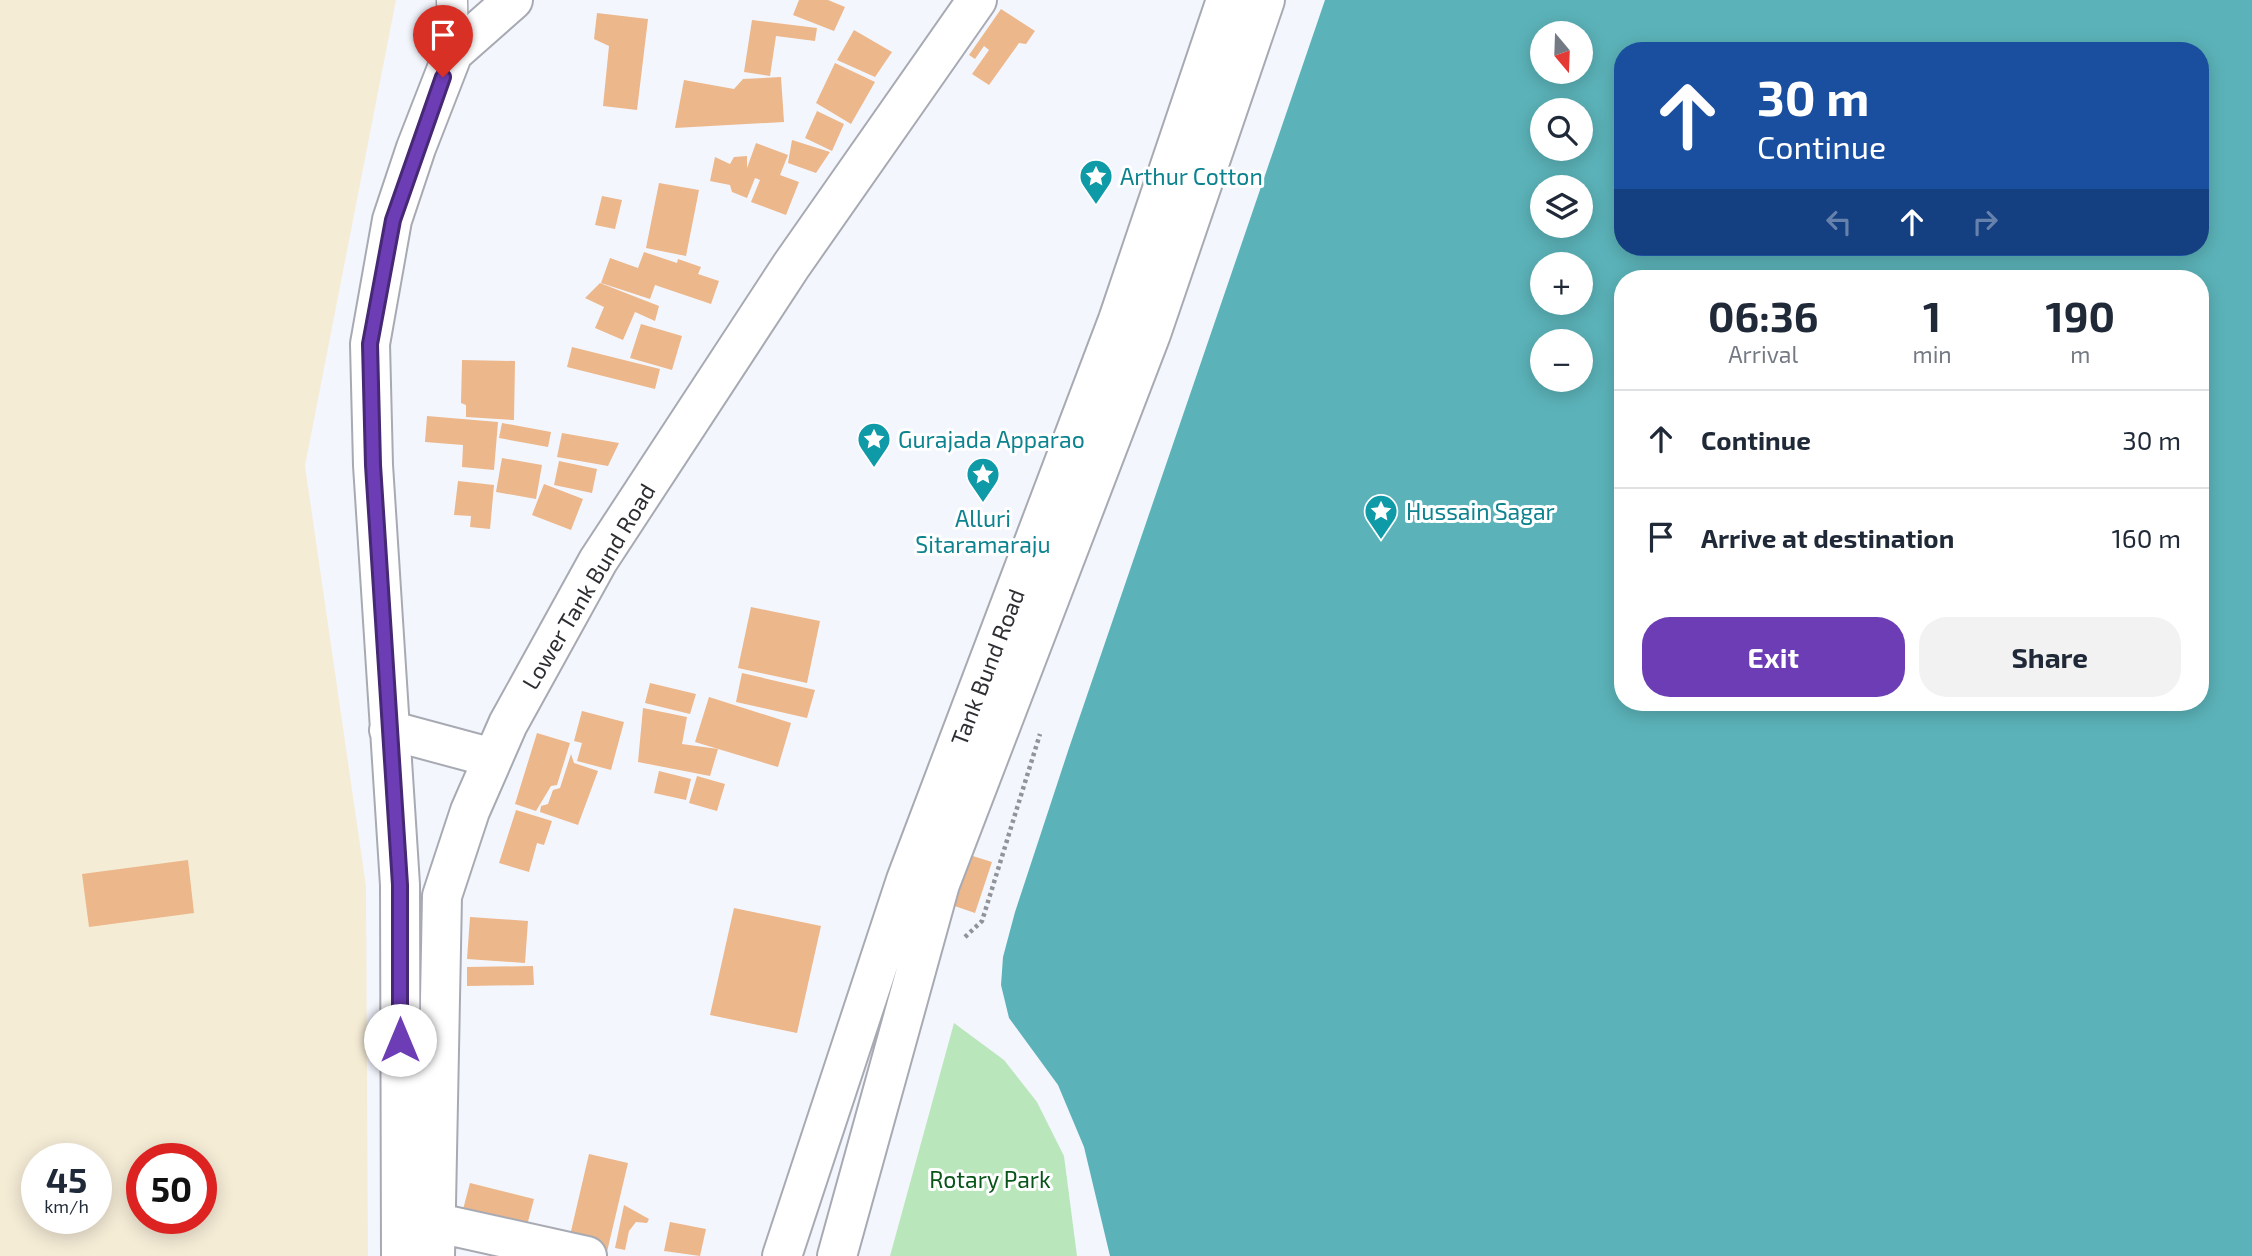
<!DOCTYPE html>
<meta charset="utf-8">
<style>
body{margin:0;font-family:"Exo 2",sans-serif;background:#f2f2f3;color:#1f2937;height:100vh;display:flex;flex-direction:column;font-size:26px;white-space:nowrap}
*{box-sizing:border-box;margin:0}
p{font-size:23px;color:#747a83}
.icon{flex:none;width:38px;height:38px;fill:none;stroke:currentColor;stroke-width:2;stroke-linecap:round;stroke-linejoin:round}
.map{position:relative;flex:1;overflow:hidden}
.drawer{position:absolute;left:1614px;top:270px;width:595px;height:441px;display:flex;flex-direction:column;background:#fff;border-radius:28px;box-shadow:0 4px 18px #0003}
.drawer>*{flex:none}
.hud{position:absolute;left:1614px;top:42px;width:595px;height:214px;border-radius:28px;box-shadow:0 4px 18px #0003;background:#1a4fa0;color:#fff;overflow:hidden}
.needle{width:46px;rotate:161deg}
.fabs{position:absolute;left:1530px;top:21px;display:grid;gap:14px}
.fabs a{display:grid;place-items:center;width:63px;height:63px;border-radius:50%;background:#fff;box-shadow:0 4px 18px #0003;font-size:35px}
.speed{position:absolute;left:21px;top:1143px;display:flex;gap:14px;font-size:35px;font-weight:700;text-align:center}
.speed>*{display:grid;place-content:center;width:91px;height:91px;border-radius:50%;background:#fff;box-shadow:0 4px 18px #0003;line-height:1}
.speed small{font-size:18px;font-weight:400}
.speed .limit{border:10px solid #d22;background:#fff;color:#111}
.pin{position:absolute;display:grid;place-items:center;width:60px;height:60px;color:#fff;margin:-72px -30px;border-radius:50% 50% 50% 0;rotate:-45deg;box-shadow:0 0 7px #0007}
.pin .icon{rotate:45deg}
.me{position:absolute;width:77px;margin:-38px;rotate:0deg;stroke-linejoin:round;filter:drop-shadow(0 0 5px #0008)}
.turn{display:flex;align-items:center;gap:24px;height:147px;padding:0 28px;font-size:32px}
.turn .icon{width:91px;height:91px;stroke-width:2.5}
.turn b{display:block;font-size:49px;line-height:60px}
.lanes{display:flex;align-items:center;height:66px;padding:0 28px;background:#0003;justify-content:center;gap:35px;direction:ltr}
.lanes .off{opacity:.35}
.eta{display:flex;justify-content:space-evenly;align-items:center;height:119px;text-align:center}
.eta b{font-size:42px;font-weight:700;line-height:49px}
.primary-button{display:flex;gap:14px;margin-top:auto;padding:14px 28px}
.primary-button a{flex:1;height:80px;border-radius:28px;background:#6c3db4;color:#fff;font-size:28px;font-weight:700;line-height:80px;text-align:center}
.primary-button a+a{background:#f2f2f3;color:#1f2937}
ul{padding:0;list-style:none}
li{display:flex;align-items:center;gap:21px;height:98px;padding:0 28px;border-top:2px solid #e0e1e3}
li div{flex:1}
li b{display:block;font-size:26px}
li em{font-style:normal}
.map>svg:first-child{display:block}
</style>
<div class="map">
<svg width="2252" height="1256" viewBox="0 0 2252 1256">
<rect width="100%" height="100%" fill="#f4f6fe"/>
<path fill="#f5ecd6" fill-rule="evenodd" d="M 0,0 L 396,0 L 305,466 L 366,886 L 368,1256 L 0,1256 ZM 37,1158 L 96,1158 L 96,1218 L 37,1218 ZM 142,1158 L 201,1158 L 201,1218 L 142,1218 Z"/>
<path fill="#bae6bb" d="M 954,1023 L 1004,1060 L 1037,1102 L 1064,1156 L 1077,1256 L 890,1256 Z"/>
<path fill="#5bb3b9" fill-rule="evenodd" d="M 1325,0 L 2252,0 L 2252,1256 L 1110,1256 L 1084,1147 L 1058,1085 L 1009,1018 L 1001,985 L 1003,957 L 1015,912 L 1069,748 ZM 1542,33 L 1580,33 L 1580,72 L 1542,72 ZM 1622,51 L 2200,51 L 2200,247 L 1622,247 ZM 1542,110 L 1580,110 L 1580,149 L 1542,149 ZM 1580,187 L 1580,226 L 1542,226 L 1542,187 ZM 1542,264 L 1580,264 L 1580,303 L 1542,303 ZM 1622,278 L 2200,278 L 2200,702 L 1622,702 ZM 1542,341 L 1580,341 L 1580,380 L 1542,380 Z"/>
<path fill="#ecb78a" d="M 799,0 L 828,0 L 845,7 L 834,31 L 793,15 Z
M 1001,9 L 1035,31 L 1026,44 L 1019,43 L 989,85 L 972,74 L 989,50 L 984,46 L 975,59 L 969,55 Z
M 597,13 L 648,19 L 637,110 L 603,106 L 609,46 L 594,39 Z
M 752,20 L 817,28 L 815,41 L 776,36 L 770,76 L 744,72 Z
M 854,30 L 892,52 L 875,77 L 837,60 Z
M 835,63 L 875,82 L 851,124 L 816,103 Z
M 781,77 L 784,122 L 675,128 L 684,80 L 734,89 L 743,79 Z
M 817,111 L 844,124 L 832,151 L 805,138 Z
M 792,140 L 830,152 L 816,173 L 788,163 Z
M 756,143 L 788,155 L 780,175 L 799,182 L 786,215 L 751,202 L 760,180 L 755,178 L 747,198 L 732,192 L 730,185 L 710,181 L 715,157 L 730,164 L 734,157 L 747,156 L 747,168 Z
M 659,183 L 699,190 L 686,256 L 646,248 Z
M 602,196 L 622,200 L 615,229 L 595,225 Z
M 644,252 L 677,263 L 678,259 L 701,267 L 698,274 L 719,281 L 711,304 L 655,285 L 650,299 L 601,283 L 610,258 L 638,268 Z
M 600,283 L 659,306 L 655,321 L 635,312 L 623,340 L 595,328 L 604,307 L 585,298 Z
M 641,324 L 682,336 L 672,370 L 630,358 Z
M 572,347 L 660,369 L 655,389 L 567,367 Z
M 462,360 L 515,361 L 514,420 L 466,417 L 466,405 L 461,403 Z
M 427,416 L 498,422 L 494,470 L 462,467 L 463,445 L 425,442 Z
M 502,423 L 551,432 L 548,447 L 499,438 Z
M 562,433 L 619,443 L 608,466 L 557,457 Z
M 502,458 L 542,465 L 536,499 L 496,492 Z
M 559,461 L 597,469 L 592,493 L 554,485 Z
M 458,481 L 494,485 L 490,529 L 470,527 L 471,516 L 454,515 Z
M 544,484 L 583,499 L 571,530 L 532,515 Z
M 751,607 L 820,621 L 807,683 L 738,668 Z
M 742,673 L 815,690 L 807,718 L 736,702 Z
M 650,683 L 696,694 L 690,714 L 645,703 Z
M 709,697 L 791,723 L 778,767 L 695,742 Z
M 643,708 L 687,717 L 682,744 L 718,749 L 710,776 L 638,762 Z
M 582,711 L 624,722 L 611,770 L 577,761 L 582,743 L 574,741 Z
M 537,733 L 570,743 L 557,785 L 551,786 L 536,811 L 515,804 Z
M 571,754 L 574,763 L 598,771 L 578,825 L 540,812 L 541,806 L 548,804 L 553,790 L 560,788 Z
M 659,771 L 691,779 L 686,800 L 654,793 Z
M 697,776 L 725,784 L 717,811 L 689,803 Z
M 516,810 L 552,821 L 544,845 L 537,843 L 529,872 L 499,863 Z
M 957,851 L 992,862 L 975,913 L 940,901 Z
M 188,860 L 194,913 L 89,927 L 82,874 Z
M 734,908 L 821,926 L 797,1033 L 710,1015 Z
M 470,917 L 528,921 L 525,963 L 467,959 Z
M 533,966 L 534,985 L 467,986 L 467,967 Z
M 589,1154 L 628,1163 L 607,1252 L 568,1244 Z
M 470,1183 L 534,1199 L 525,1233 L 461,1217 Z
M 624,1205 L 649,1219 L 647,1223 L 636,1222 L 629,1231 L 625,1250 L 615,1248 Z
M 670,1222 L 706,1229 L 700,1256 L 664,1251 Z"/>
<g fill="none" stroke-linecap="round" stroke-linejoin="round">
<defs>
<path id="minor" d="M 452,0 L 453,53"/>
<path id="secondary" d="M 389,730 L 493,758
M 438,1223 L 587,1256
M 401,1256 L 400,885 L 373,465 L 370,344 L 392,220 L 416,148 L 453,53 L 513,0
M 435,1256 L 442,896 L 470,811 L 508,724 L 598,561 L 791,266 L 977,0"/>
<path id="trunk" d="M 782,1256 L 906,880 L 1118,320 L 1226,0
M 837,1256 L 940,884 L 1151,334 L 1265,0"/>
</defs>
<use href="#minor" stroke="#a8aab3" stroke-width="33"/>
<use href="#secondary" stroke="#a8aab3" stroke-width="42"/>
<use href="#trunk" stroke="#a8aab3" stroke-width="42"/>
<path stroke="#919399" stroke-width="4.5" stroke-dasharray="3.5 3.5" stroke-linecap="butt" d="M 965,937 L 982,921 L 1040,734"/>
<use href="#minor" stroke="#fff" stroke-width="30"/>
<use href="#secondary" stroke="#fff" stroke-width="38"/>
<use href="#trunk" stroke="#fff" stroke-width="38"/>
</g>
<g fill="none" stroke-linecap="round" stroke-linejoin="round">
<defs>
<path id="route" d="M 400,1040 L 400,885 L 373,465 L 370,344 L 393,220 L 443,77"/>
</defs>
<use href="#route" stroke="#462875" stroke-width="18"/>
<use href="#route" stroke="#6c3db4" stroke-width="12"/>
</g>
<defs>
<symbol id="sight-pin" viewBox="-11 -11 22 30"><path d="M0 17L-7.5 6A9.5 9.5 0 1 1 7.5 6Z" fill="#0f9aa8" stroke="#fff"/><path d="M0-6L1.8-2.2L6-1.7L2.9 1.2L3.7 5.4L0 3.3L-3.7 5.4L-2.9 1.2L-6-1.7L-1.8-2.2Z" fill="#fff"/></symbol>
</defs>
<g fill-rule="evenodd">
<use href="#sight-pin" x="1077" y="157" width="38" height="52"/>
<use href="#sight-pin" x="855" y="420" width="38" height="52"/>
<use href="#sight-pin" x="964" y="455" width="38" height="52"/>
<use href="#sight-pin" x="1362" y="492" width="38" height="52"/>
</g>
<g text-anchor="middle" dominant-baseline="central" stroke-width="6" stroke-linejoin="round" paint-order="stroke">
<g font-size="23" fill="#0d838f" stroke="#fff" text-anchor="start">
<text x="1120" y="176">Arthur Cotton</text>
<text x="898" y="439">Gurajada Apparao</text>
<text x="1406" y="511">Hussain Sagar</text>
<text x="983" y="518" text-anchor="middle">Alluri<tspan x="983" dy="26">Sitaramaraju</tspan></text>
</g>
<g font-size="23" fill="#2d2e32" stroke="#fff">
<text transform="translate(588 586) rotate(-59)">Lower Tank Bund Road</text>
<text transform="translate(987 667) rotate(-69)">Tank Bund Road</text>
</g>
<g font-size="23" fill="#08551a" stroke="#fff">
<text x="990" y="1179">Rotary Park</text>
</g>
</g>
</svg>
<div class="fabs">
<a><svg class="needle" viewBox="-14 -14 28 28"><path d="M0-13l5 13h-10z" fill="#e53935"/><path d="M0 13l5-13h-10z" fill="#747a83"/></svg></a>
<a><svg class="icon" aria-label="search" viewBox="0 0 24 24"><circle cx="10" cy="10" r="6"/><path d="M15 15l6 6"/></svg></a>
<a><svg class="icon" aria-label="layers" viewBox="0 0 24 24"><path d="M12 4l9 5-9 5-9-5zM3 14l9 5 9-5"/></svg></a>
<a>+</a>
<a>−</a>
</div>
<div class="speed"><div>45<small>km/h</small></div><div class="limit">50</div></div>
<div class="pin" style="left:443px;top:77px;background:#d93025"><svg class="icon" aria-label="arrive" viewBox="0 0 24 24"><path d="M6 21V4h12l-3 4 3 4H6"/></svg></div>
<svg class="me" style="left:400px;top:1040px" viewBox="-20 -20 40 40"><circle r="19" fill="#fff"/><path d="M0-13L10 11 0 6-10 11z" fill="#6c3db4"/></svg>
<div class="hud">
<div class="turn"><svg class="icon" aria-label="ahead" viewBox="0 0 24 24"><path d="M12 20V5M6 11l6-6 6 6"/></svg><div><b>30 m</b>Continue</div></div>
<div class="lanes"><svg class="icon off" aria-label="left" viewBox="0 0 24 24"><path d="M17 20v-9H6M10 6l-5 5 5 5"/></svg><svg class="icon" aria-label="ahead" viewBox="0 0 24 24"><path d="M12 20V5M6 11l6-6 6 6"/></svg><svg class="icon off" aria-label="right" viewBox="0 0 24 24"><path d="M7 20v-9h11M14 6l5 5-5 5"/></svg></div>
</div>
<section class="drawer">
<div class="eta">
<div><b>06:36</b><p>Arrival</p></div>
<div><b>1</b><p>min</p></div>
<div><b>190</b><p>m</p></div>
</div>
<ul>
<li><svg class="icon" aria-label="ahead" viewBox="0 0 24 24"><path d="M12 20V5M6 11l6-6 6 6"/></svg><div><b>Continue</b></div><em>30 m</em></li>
<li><svg class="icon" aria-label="arrive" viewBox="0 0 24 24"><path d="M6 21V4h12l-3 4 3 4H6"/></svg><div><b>Arrive at destination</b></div><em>160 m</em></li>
</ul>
<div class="primary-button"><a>Exit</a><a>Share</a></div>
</section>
</div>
